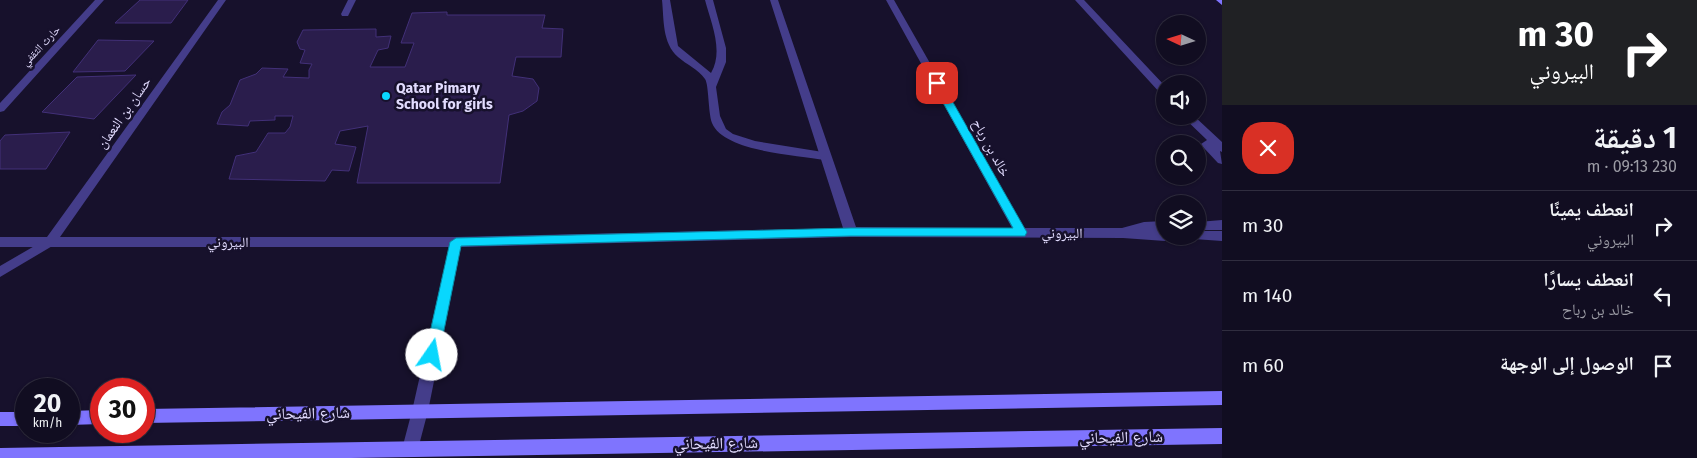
<!DOCTYPE html>
<html lang="ar">
<meta charset="utf-8">
<style>
body{margin:0;font-family:"Fira Sans","Noto Naskh Arabic",sans-serif;background:#1e1b2e;color:#f1f3f6;direction:rtl;height:100vh;display:flex;flex-direction:column;font-size:19px;white-space:nowrap}
*{box-sizing:border-box;margin:0}
p{font-size:16px;color:#9c9ca5}
.icon{flex:none;width:28px;height:28px;fill:none;stroke:currentColor;stroke-width:2;stroke-linecap:round;stroke-linejoin:round}
.map{position:relative;flex:1;overflow:hidden;direction:ltr}
.drawer{display:flex;flex-direction:column;background:#110d21;width:475px}
.drawer>*{flex:none}
.hud{background:#202124;color:#fff;overflow:hidden}
.needle{width:32px;rotate:274deg}
.controls{position:absolute;left:1156px;top:15px;display:grid;gap:10px}
.controls a{display:grid;place-items:center;width:50px;height:50px;border-radius:50%;background:#110d21;box-shadow:0 1px 4px #0004,0 0 0 1px #302d3f;font-size:25px}
.speed{position:absolute;left:15px;top:378px;display:flex;gap:10px;font-size:25px;font-weight:700;text-align:center}
.speed>*{display:grid;place-content:center;width:65px;height:65px;border-radius:50%;background:#110d21;box-shadow:0 1px 4px #0004,0 0 0 1px #302d3f;line-height:1}
.speed small{font-size:12px;font-weight:400}
.speed .limit{border:8px solid #d22;background:#fff;color:#111}
.pin{position:absolute;display:grid;place-items:center;width:42px;height:42px;color:#fff;margin:-21px;border-radius:10px;box-shadow:0 2px 8px #0006}
.me{position:absolute;width:55px;margin:-28px;rotate:12deg;stroke-linejoin:round;filter:drop-shadow(0 0 4px #0008)}
.turn{display:flex;align-items:center;gap:18px;height:105px;padding:0 20px;font-size:22px}
.turn .icon{width:65px;height:65px;stroke-width:2.5}
.turn b{display:block;font-size:35px;line-height:42px}
.round{display:grid;place-items:center;flex:none;width:52px;height:52px;border-radius:20px;background:#1e1b2e}
.head{display:flex;align-items:center;justify-content:space-between;height:85px;padding:0 20px}
h1{font-size:30px;font-weight:700;line-height:38px}
ul{padding:0;list-style:none}
li{display:flex;align-items:center;gap:15px;height:70px;padding:0 20px;border-top:1px solid #302d3f}
li div{flex:1}
li b{display:block;font-size:19px}
li em{font-style:normal}
main{display:flex;flex:1;min-height:0}
.map>svg:first-child{display:block}
</style>
<main>
<section class="drawer">
<div class="hud">
<div class="turn"><svg class="icon" aria-label="right" viewBox="0 0 24 24"><path d="M7 20v-9h11M14 6l5 5-5 5"/></svg><div><b>30 m</b>البيروني</div></div>
</div>
<div class="head"><div><h1>1 دقيقة</h1><p>230 m · 09:13</p></div><a class="round" style="background:#d93025;color:#fff"><svg class="icon" aria-label="close" viewBox="0 0 24 24"><path d="M6 6l12 12M18 6L6 18"/></svg></a></div>
<ul>
<li><svg class="icon" aria-label="right" viewBox="0 0 24 24"><path d="M7 20v-9h11M14 6l5 5-5 5"/></svg><div><b>انعطف يمينًا</b><p>البيروني</p></div><em>30 m</em></li>
<li><svg class="icon" aria-label="left" viewBox="0 0 24 24"><path d="M17 20v-9H6M10 6l-5 5 5 5"/></svg><div><b>انعطف يسارًا</b><p>خالد بن رباح</p></div><em>140 m</em></li>
<li><svg class="icon" aria-label="arrive" viewBox="0 0 24 24"><path d="M6 21V4h12l-3 4 3 4H6"/></svg><div><b>الوصول إلى الوجهة</b></div><em>60 m</em></li>
</ul>
</section>
<div class="map">
<svg width="1222" height="458" viewBox="0 0 1222 458">
<rect width="100%" height="100%" fill="#17112c"/>
<path fill="#2a1d4c" stroke="#423078" d="M 140,0 L 188,0 L 171,23 L 115,23 Z
M 447,12 L 447,15 L 545,15 L 542,28 L 563,29 L 561,57 L 516,57 L 512,76 L 533,79 L 539,88 L 537,101 L 523,111 L 509,115 L 500,183 L 357,183 L 368,126 L 340,131 L 335,144 L 356,147 L 349,171 L 332,170 L 325,181 L 229,179 L 236,156 L 256,152 L 268,133 L 285,133 L 290,127 L 293,116 L 275,116 L 275,120 L 250,121 L 248,126 L 217,124 L 222,112 L 230,105 L 240,80 L 256,74 L 262,68 L 288,69 L 283,77 L 309,78 L 309,70 L 312,64 L 300,63 L 305,50 L 300,49 L 297,42 L 303,30 L 376,29 L 376,37 L 391,36 L 388,48 L 378,50 L 370,67 L 405,67 L 414,43 L 401,43 L 412,13 Z
M 98,40 L 154,41 L 125,71 L 73,72 Z
M 136,75 L 94,119 L 42,112 L 77,77 Z
M 70,132 L 46,169 L 0,169 L 0,141 L 5,135 Z"/>
<g fill="none" stroke-linecap="round" stroke-linejoin="round">
<path fill="#443d8a" fill-rule="evenodd" d="M 348,0 L 356,0 L 348,16 L 342,16 L 341,14 Z
M 662,0 L 670,0 L 678,46 L 711,73 C 724,51 711,23 705,0 L 713,0 L 726,48 L 726,62 L 716,87 L 720,116 L 726,129 L 733,134 L 755,141 L 829,153 L 831,156 L 829,159 L 825,160 C 797,155 724,152 712,123 C 708,112 709,85 705,79 C 698,69 687,65 678,57 C 662,43 664,19 662,0 Z
M 50,237 L 54,239 L 56,242 L 54,245 L 0,277 L 0,266 Z"/>
<path fill="#443d8a" fill-rule="evenodd" d="M 95,0 L 104,0 L 4,111 L 0,112 L 0,103 Z
M 218,0 L 226,0 L 60,237 L 456,237 L 843,228 L 770,0 L 778,0 L 856,227 L 1012,228 L 886,0 L 894,0 L 1024,228 L 1122,228 L 1144,222 L 1165,221 L 1165,231 L 1159,231 L 1165,231 L 1165,236 L 1171,236 L 1165,241 L 1123,238 L 851,237 L 461,247 L 428,411 L 418,449 L 416,454 L 410,457 L 404,454 L 402,449 L 412,411 L 449,247 L 0,247 L 0,237 L 47,237 Z
M 1075,0 L 1084,0 L 1165,86 L 1165,95 L 1161,94 Z
M 1182,116 L 1194,116 L 1222,142 L 1222,152 L 1220,151 L 1222,164 L 1218,163 L 1203,147 L 1201,144 L 1207,140 Z
M 1222,220 L 1222,230 L 1198,230 L 1198,222 Z
M 1198,231 L 1222,231 L 1222,241 L 1194,239 L 1192,236 L 1198,236 Z"/>
<path fill="#7f74fe" fill-rule="evenodd" d="M 1216,0 L 1222,0 L 1222,5 Z
M 1222,391 L 1222,405 L 144,423 L 144,409 Z
M 101,410 L 101,424 L 69,425 L 69,411 Z
M 0,412 L 26,412 L 26,426 L 0,426 Z
M 1222,428 L 1222,444 L 351,458 L 0,458 L 0,448 Z"/>
</g>
<path fill="#09d7fd" stroke="#068ca4" d="M 937,80 L 942,83 L 1025,229 L 1027,232 L 1025,236 L 851,236 L 461,246 L 439,355 L 437,359 L 432,360 L 427,359 L 425,355 L 450,242 L 456,238 L 851,228 L 1013,228 L 932,83 Z"/>
<circle fill="#09d7fd" stroke="#17112c" stroke-width="2" cx="386" cy="96" r="5"/>
<g text-anchor="middle" dominant-baseline="central" stroke-width="5" stroke-linejoin="round" paint-order="stroke">
<g font-size="11" fill="#e2dcff" stroke="#17112c">
<text transform="translate(41 46) rotate(-47)">حارث الثقفي</text>
</g>
<g font-size="14" font-weight="bold" fill="#e2dcff" stroke="#17112c" text-anchor="start">
<text x="396" y="88">Qatar Pimary<tspan x="396" dy="16">School for girls</tspan></text>
</g>
<g font-size="14" fill="#e2dcff" stroke="#17112c">
<text transform="translate(124 113) rotate(-55)">حسان بن النعمان</text>
<text transform="translate(991 148) rotate(61)">خالد بن رباح</text>
<text x="1062" y="233">البيروني</text>
<text x="228" y="242">البيروني</text>
</g>
<g font-size="16" fill="#e2dcff" stroke="#17112c">
<text transform="translate(308 413) rotate(-1)">شارع الفيحاني</text>
<text transform="translate(1121 437) rotate(-1)">شارع الفيحاني</text>
<text transform="translate(716 443) rotate(-1)">شارع الفيحاني</text>
</g>
</g>
</svg>
<div class="controls">
<a><svg class="needle" viewBox="-14 -14 28 28"><path d="M0-13l5 13h-10z" fill="#e53935"/><path d="M0 13l5-13h-10z" fill="#9c9ca5"/></svg></a>
<a><svg class="icon" aria-label="sound" viewBox="0 0 24 24"><path d="M4 9h4l5-4v14l-5-4H4zM17 9q2 3 0 6"/></svg></a>
<a><svg class="icon" aria-label="search" viewBox="0 0 24 24"><circle cx="10" cy="10" r="6"/><path d="M15 15l6 6"/></svg></a>
<a><svg class="icon" aria-label="layers" viewBox="0 0 24 24"><path d="M12 4l9 5-9 5-9-5zM3 14l9 5 9-5"/></svg></a>
</div>
<div class="speed"><div>20<small>km/h</small></div><div class="limit">30</div></div>
<div class="pin" style="left:937px;top:83px;background:#d93025"><svg class="icon" aria-label="arrive" viewBox="0 0 24 24"><path d="M6 21V4h12l-3 4 3 4H6"/></svg></div>
<svg class="me" style="left:432px;top:355px" viewBox="-20 -20 40 40"><circle r="19" fill="#fff"/><path d="M0-13L10 11 0 6-10 11z" fill="#09d7fd"/></svg>
</div>
</main>
